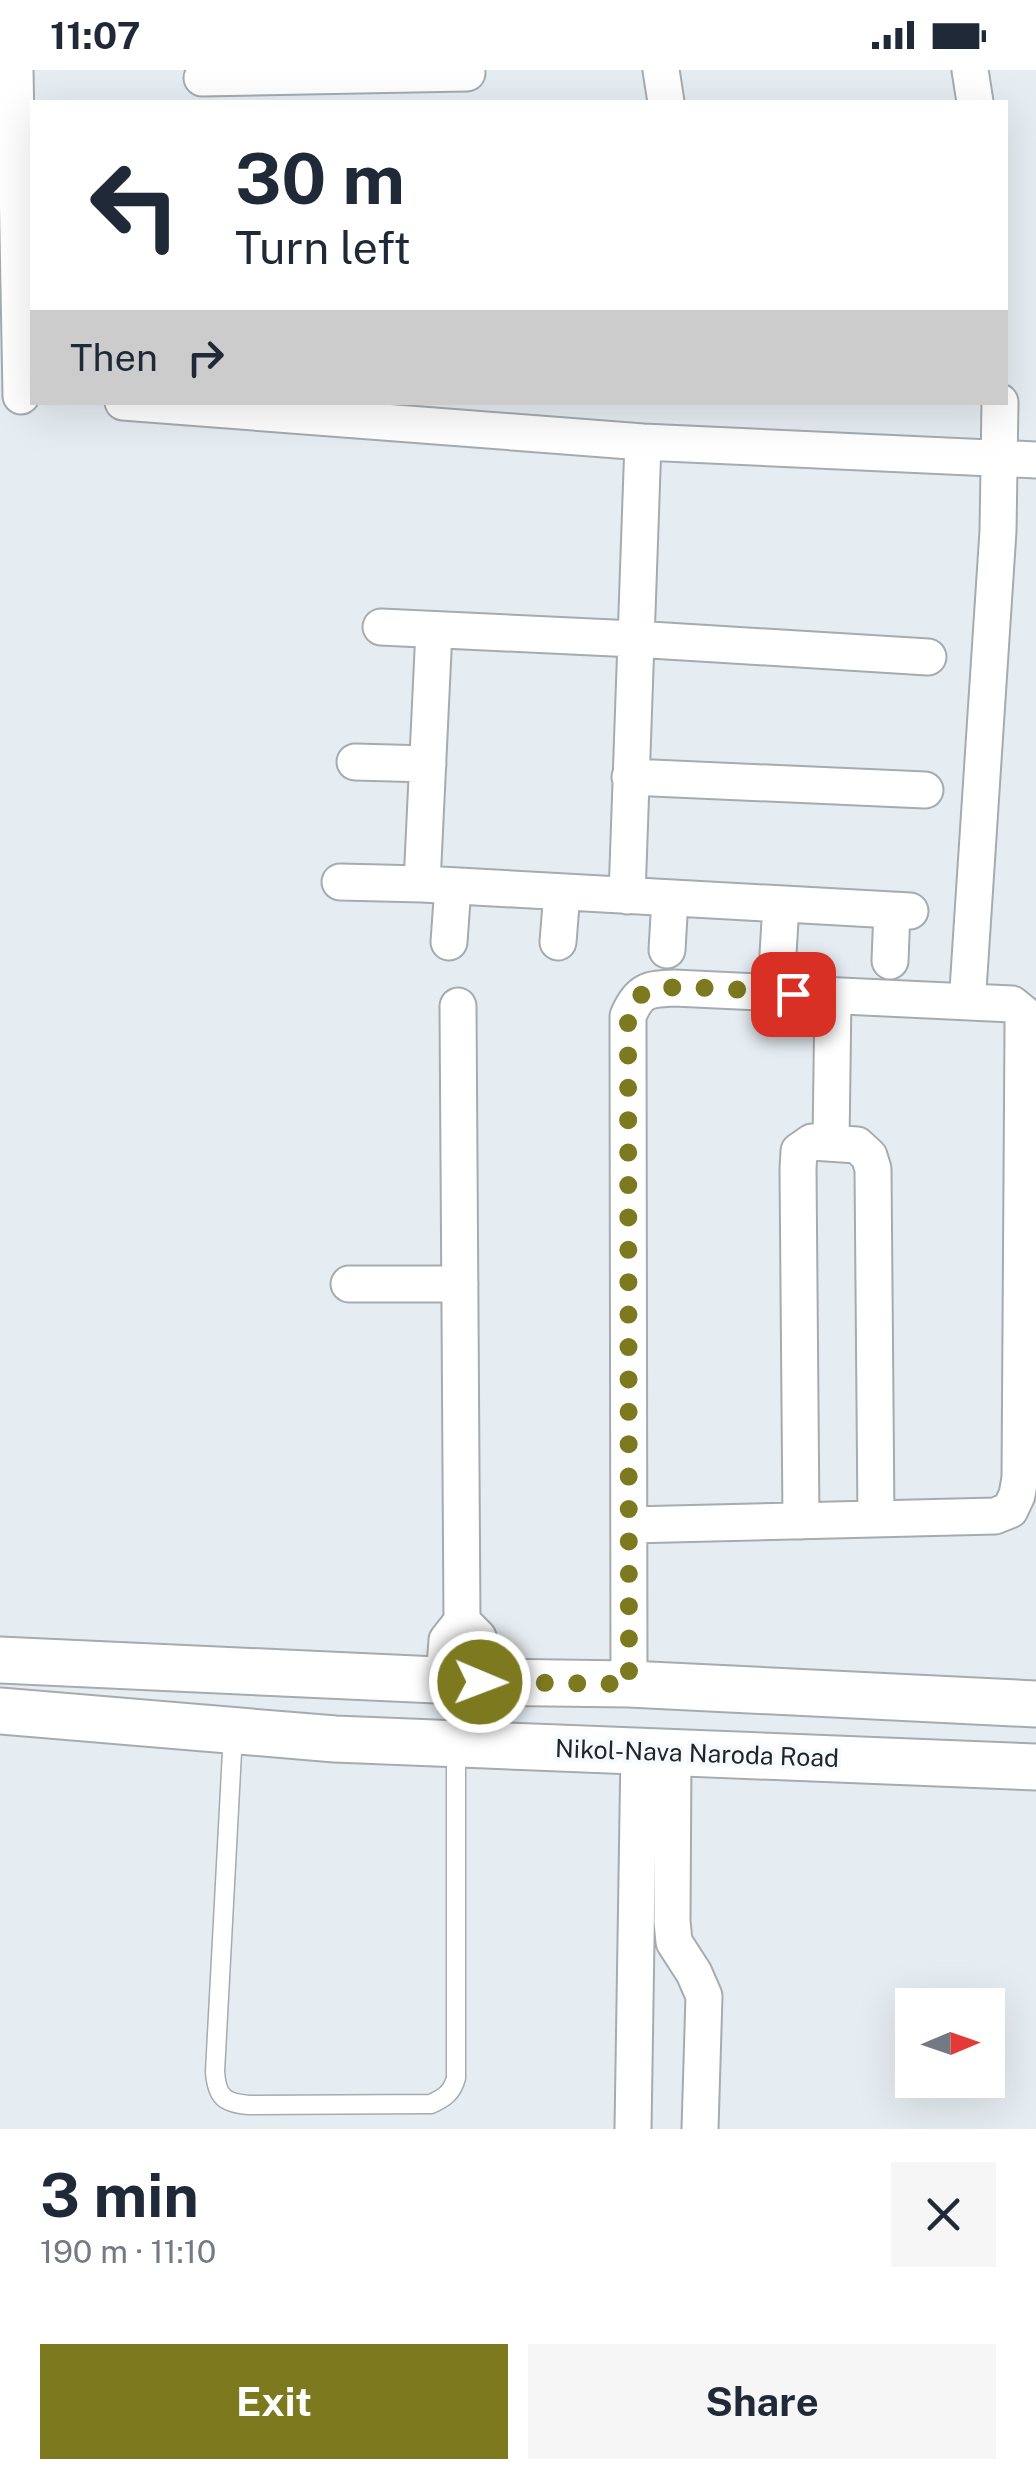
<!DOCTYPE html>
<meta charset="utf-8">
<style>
body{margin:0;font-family:"Public Sans",sans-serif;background:#f6f6f7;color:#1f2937;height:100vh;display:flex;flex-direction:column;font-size:38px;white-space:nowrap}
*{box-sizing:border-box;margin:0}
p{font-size:32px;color:#747a83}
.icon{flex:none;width:55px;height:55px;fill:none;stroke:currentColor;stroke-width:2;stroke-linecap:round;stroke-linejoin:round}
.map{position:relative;height:2059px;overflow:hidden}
.sheet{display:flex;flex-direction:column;background:#fff;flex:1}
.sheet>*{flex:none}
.banner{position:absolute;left:30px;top:30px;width:978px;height:305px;border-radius:0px;box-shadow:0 10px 40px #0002;background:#fff;color:#1f2937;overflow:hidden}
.needle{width:65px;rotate:88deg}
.tools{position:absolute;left:895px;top:1918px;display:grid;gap:20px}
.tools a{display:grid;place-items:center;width:110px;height:110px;border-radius:0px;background:#fff;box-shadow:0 10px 40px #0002;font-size:50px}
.pin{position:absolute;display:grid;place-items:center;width:85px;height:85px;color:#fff;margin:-42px;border-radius:20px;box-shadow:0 5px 15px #0006}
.me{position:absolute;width:110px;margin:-55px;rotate:91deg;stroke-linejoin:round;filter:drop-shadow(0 0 8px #0008)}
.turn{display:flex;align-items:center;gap:35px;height:210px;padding:0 40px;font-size:45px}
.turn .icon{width:130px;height:130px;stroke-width:2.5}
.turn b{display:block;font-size:70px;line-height:85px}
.then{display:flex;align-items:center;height:95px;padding:0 40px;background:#0003;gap:20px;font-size:38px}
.round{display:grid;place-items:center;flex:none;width:105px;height:105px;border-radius:0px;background:#f6f6f7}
.overview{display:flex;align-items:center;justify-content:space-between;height:170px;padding:0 40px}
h1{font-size:60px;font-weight:700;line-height:75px}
.primary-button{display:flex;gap:20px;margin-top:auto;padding:20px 40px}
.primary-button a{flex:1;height:115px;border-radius:0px;background:#7c791f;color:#fff;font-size:40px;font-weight:700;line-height:115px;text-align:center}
.primary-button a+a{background:#f6f6f7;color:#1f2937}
.status{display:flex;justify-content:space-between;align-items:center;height:70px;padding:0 50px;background:#fff;direction:ltr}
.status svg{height:28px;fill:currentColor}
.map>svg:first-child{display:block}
</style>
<div class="status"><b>11:07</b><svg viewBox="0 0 49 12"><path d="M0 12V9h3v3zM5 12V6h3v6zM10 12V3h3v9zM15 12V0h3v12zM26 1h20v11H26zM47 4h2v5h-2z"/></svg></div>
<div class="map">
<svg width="1036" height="2059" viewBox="0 0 1036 2059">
<rect width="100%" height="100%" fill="#e6edf2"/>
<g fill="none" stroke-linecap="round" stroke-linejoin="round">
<defs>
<path id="service" d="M 233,1663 L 215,2002 C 217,2027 224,2033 249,2035 L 431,2034 C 444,2028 452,2023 456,2008 L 456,1674"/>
<path id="minor" d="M 15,0 L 21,326
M 661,0 L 666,32
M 970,0 L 975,32
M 202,8 L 467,3
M 123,332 L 643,372 L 1036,390
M 381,557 L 634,569 L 928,587
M 355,692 L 428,694
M 630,707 L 925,720
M 340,812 L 422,814 L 910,841
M 422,814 L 434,560
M 627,826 L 643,372
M 449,872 L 453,816
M 558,872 L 562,822
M 667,880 L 670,828
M 778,884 L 781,834
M 890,891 L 892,840
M 968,920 L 998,461 L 1000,332
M 458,936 L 462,1551 L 478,1567 L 481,1576 L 478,1675
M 831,1073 L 833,926
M 349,1214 L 460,1214
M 801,1451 L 798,1099 L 799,1081 L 812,1072 L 857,1075 L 869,1086 L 873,1099 L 876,1449
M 444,1610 L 447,1570 L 462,1551
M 629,1614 L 628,946 C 639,920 648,919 674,918 L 1012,934 L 1023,943 L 1023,959 L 1020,1408 L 1017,1425 L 1010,1440 L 995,1446 L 630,1455
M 673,1683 L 672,1851 L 674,1872 L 694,1903 L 704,1926 L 700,2059
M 633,2059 L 639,1681"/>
<path id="tertiary" d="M 0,1590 L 480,1612 L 629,1614 L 1036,1634
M 0,1641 L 335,1669 L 1036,1697"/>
</defs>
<use href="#service" stroke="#a5abaf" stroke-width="21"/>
<use href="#minor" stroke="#a5abaf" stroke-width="39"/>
<use href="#tertiary" stroke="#a5abaf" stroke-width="49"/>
<use href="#service" stroke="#fff" stroke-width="18"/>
<use href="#minor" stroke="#fff" stroke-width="35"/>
<use href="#tertiary" stroke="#fff" stroke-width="45"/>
</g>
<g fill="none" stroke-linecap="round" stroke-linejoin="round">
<path stroke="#7c791f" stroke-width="18" stroke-dasharray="0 32.4" d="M 480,1612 L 629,1614 L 628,946 C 633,935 636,927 647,921 C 665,912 767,922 793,924"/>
</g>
<g text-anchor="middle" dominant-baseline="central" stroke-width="8" stroke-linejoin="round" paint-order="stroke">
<g font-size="25" fill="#222526" stroke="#f5fafe">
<text transform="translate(697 1683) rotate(2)">Nikol-Nava Naroda Road</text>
</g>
</g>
</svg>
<div class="tools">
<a><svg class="needle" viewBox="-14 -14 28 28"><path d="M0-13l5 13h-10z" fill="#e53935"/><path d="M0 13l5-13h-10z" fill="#747a83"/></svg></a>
</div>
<div class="pin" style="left:793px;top:924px;background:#d93025"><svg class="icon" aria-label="arrive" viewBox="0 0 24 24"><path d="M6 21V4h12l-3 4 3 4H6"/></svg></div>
<svg class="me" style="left:480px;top:1612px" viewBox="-20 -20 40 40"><circle r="17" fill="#7c791f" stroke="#fff" stroke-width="3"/><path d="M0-11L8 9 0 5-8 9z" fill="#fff"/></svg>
<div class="banner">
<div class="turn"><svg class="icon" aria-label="left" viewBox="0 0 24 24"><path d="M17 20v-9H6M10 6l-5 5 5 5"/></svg><div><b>30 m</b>Turn left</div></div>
<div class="then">Then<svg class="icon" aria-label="right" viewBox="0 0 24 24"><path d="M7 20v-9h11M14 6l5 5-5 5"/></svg></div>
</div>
</div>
<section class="sheet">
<div class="overview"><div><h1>3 min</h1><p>190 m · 11:10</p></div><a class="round"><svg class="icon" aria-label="close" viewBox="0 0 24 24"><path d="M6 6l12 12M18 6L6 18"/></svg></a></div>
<div class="primary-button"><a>Exit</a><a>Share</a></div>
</section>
